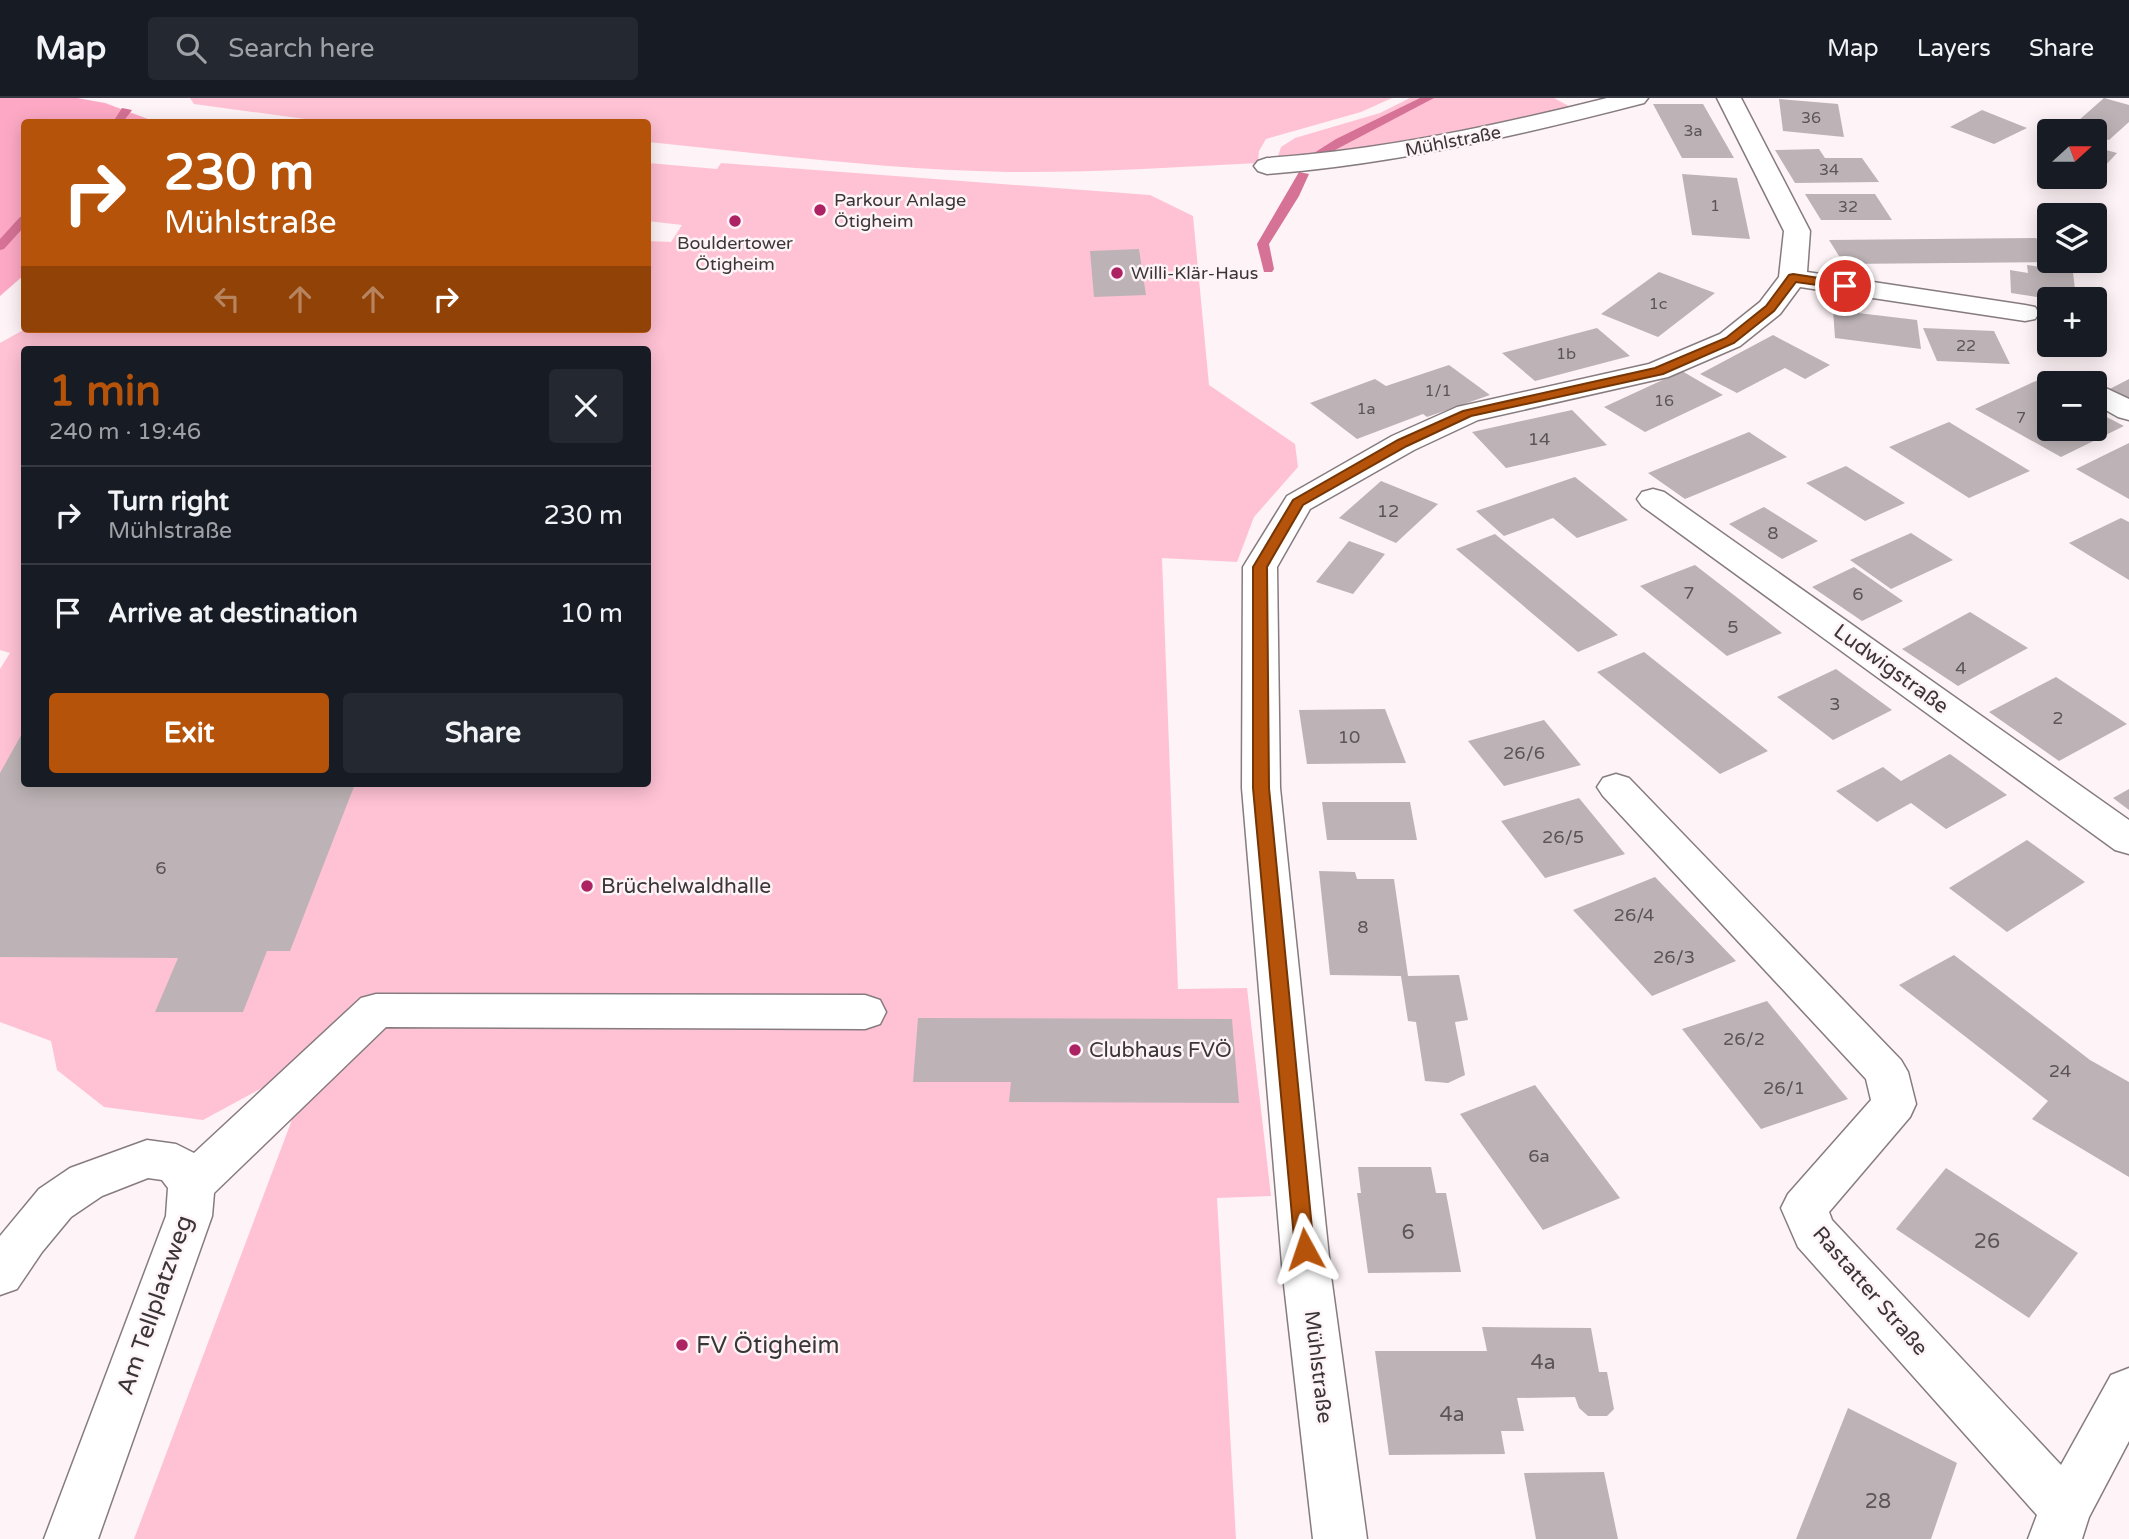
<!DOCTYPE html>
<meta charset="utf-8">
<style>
body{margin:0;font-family:"Varela Round",sans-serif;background:#242831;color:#f1f3f6;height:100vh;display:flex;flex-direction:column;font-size:26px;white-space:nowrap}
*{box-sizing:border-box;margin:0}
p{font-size:23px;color:#9ea1a6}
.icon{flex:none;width:38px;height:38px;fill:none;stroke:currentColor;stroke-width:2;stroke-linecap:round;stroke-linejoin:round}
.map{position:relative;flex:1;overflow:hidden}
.panel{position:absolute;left:21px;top:248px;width:630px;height:441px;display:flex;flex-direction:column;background:#171b24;border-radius:7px;box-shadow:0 4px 18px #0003}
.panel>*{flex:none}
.top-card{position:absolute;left:21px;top:21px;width:630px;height:214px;border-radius:7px;box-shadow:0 4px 18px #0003;background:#b45309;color:#fff;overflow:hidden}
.needle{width:46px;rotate:69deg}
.fabs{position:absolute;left:2037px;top:21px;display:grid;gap:14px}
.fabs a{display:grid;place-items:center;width:70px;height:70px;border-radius:7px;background:#171b24;box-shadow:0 4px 18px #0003;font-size:35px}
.pin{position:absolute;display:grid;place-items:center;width:60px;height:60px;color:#fff;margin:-30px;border:4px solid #fff;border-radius:50%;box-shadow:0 2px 7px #0007}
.me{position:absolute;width:77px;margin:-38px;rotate:355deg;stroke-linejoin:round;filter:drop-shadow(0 0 5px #0008)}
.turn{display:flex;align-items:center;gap:24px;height:147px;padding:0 28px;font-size:32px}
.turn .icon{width:91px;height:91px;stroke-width:2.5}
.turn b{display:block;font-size:49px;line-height:60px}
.lanes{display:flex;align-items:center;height:66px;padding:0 28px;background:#0003;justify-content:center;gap:35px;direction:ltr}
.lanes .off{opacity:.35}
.round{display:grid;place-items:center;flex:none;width:74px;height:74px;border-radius:7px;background:#242831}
.head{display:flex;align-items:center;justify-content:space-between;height:119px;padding:0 28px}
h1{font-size:42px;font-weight:800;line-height:52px;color:#b45309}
.primary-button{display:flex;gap:14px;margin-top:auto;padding:14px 28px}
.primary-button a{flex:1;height:80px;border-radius:7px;background:#b45309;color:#fff;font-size:28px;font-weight:800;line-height:80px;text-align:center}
.primary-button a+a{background:#242831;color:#f1f3f6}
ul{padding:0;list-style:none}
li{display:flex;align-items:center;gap:21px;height:98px;padding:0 28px;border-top:2px solid #363941}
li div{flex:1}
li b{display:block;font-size:26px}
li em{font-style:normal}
header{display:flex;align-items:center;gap:42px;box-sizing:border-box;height:98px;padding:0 35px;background:#171b24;border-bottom:2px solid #363941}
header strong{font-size:33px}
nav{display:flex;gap:38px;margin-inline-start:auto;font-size:24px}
.search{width:490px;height:63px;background:#242831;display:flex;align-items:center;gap:18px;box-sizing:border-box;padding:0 24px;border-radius:7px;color:#9ea1a6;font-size:26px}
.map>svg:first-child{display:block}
</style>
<header>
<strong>Map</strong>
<div class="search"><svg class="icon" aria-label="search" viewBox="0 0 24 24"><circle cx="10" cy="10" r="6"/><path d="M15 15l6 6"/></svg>Search here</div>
<nav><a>Map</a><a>Layers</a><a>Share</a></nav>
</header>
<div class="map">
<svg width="2129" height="1441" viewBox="0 0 2129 1441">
<rect width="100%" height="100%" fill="#fef3f6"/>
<path fill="#ffc2d5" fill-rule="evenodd" d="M 190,0 L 1392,0 L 1361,14 L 1266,41 L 1259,53 L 1258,65 C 1175,69 1091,75 1008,74 C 888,72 767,56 648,44 L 648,24 L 327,24 L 194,6 Z
M 1410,0 L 1554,0 L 1574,11 L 1488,35 L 1276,64 L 1281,49 L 1295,40 L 1380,15 Z
M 648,65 L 717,71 L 721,65 L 1150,97 L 1193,118 L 1209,287 L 1295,346 L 1298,369 L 1254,419 L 1237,464 L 1162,460 L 1178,891 L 1247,890 L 1271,1098 L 1217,1100 L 1236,1441 L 134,1441 L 293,1019 L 282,979 L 203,1022 L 104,1009 L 57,972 L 51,943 L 0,924 L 0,571 L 10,555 L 0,552 L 0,245 L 25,231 L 648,231 L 648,143 L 671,144 L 682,127 L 648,123 ZM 24,252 L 648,252 L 648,686 L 24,686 Z"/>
<path fill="#fda9c5" d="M 0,0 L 77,0 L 105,5 L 156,24 L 24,24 L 24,177 L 0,198 Z"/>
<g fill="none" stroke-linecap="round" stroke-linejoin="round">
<path fill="#d57296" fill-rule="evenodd" d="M 1420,0 L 1434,0 L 1316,62 L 1306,60 L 1336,41 Z
M 122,10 L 132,12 L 123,24 L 113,24 Z
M 1299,74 L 1309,76 L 1299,98 L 1269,146 L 1274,171 L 1272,174 L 1264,174 L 1257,146 Z
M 20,119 L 24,119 L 24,129 L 4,151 L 0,152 L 0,141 Z"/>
</g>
<path fill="#bdb3b6" d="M 2104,0 L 2129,7 L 2129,24 L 2109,42 L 2095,38 L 2095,33 L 2070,30 Z
M 1779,1 L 1838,6 L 1844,39 L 1783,33 Z
M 1653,6 L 1703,6 L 1734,60 L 1682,60 Z
M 1982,12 L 2027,30 L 1994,46 L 1950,29 Z
M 2095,49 L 2117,55 L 2102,71 L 2095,69 Z
M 1819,51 L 1825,60 L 1862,60 L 1879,84 L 1795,85 L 1775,52 Z
M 1682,76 L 1737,80 L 1750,141 L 1692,137 Z
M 1805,96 L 1875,96 L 1892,122 L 1821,122 Z
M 2036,140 L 2049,157 L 2049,164 L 1844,166 L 1829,142 Z
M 1139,151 L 1146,197 L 1094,199 L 1090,153 Z
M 2027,167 L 2073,174 L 2076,201 L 2049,201 L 2049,221 L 2045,221 L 2043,200 L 2011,195 L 2010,172 L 2028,175 Z
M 1659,174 L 1715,195 L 1658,239 L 1601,216 Z
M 1833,212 L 1917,222 L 1921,251 L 1835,240 Z
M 1597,230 L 1630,258 L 1535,283 L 1502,255 Z
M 1923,230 L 1994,233 L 2010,266 L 1937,263 Z
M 1773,237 L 1830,267 L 1805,281 L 1785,270 L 1737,295 L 1700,276 Z
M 1449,267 L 1490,297 L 1427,319 L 1423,316 L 1357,341 L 1310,305 L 1375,281 L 1386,288 Z
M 1682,273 L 1723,297 L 1645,334 L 1604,309 Z
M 2129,281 L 2129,309 L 2102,295 Z
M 2038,282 L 2049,288 L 2049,331 L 2095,331 L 2095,313 L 2124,328 L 2061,359 L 1975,311 Z
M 1572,312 L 1607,347 L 1506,370 L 1472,334 Z
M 1949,324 L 2030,373 L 1969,400 L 1889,349 Z
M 1749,334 L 1787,359 L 1685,401 L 1648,375 Z
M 2129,345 L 2129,401 L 2076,371 Z
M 1846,368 L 1905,405 L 1865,423 L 1806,385 Z
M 1575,379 L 1628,422 L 1577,440 L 1553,420 L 1504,438 L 1476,413 Z
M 1381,383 L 1438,406 L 1396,445 L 1339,420 Z
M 1764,409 L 1818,443 L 1782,461 L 1729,426 Z
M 2121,420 L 2129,424 L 2129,482 L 2069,445 Z
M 1911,435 L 1953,462 L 1891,491 L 1850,462 Z
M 1495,436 L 1618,537 L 1578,554 L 1456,451 Z
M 1349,443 L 1385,456 L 1353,496 L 1316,484 Z
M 1695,467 L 1739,501 L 1782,535 L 1727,558 L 1640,488 Z
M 1854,469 L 1903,503 L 1862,523 L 1812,489 Z
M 1970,514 L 2028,550 L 1958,588 L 1902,551 Z
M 1644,554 L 1768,653 L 1720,676 L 1597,574 Z
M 1836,571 L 1892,612 L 1833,642 L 1777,599 Z
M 2056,579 L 2127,626 L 2059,663 L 1989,614 Z
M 1385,611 L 1406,665 L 1307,666 L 1299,612 Z
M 1544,622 L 1581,667 L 1504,688 L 1468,643 Z
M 24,632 L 24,686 L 355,686 L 290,853 L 267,853 L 243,914 L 155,914 L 178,860 L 0,859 L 0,675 Z
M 1950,656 L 2007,697 L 1946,731 L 1911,705 L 1877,724 L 1836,693 L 1883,669 L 1901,683 Z
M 2129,691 L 2129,712 L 2113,700 Z
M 1579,700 L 1625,756 L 1545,780 L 1501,723 Z
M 1322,704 L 1410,704 L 1417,742 L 1327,742 Z
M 2027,742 L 2085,784 L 2007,834 L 1949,790 Z
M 1319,773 L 1355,774 L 1357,781 L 1394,781 L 1408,878 L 1459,877 L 1468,922 L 1455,924 L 1465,977 L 1448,985 L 1425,983 L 1416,924 L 1408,923 L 1401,878 L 1330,877 Z
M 1655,779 L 1736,863 L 1652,898 L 1573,812 Z
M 1954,857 L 2090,962 L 2129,984 L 2129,1079 L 2032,1021 L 2048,1003 L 1899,887 Z
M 1767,903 L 1848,1001 L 1761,1031 L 1682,931 Z
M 918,920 L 1232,921 L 1239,1005 L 1009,1004 L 1011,984 L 913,984 Z
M 1535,987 L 1620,1100 L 1543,1132 L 1460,1016 Z
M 1358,1069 L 1431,1069 L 1436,1095 L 1446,1095 L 1461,1174 L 1368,1175 L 1357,1095 L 1361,1095 Z
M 1946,1070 L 2078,1155 L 2029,1220 L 1896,1131 Z
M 1482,1229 L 1591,1230 L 1599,1274 L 1607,1274 L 1614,1311 L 1607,1318 L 1588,1318 L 1579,1310 L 1575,1299 L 1517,1300 L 1524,1333 L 1501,1333 L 1505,1356 L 1389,1357 L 1375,1253 L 1487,1253 Z
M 1848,1310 L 1957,1365 L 1931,1441 L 1796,1441 Z
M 1604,1374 L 1618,1441 L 1536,1441 L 1524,1375 Z"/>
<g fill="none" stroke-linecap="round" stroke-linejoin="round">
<defs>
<path id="minor" d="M 1607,0 L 1648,0 L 1644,5 C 1520,37 1396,66 1267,76 L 1258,73 L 1254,68 L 1258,63 L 1267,60 C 1383,52 1495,28 1607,0 Z
M 1717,0 L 1741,0 L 1810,133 L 1807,174 L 2025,207 L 2035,209 L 2039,215 L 2035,221 L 2025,223 L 1800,189 L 1780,216 L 1740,248 L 1668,279 L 1478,322 L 1414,352 L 1310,411 L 1277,469 L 1280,690 L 1331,1178 L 1367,1441 L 1313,1441 L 1283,1178 L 1242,690 L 1243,469 L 1287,398 L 1392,338 L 1457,309 L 1649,266 L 1720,236 L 1760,204 L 1779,179 L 1784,133 Z
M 2094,285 L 2095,285 L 2129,301 L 2129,322 L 2118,319 L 2095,306 Z
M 1653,391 L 1664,394 L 2129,722 L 2129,756 L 2115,752 L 1642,408 L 1637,401 L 1642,394 Z
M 1616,676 L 1629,680 L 1901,962 L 1908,974 L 1916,1006 L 1910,1019 L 1829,1114 L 1832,1122 L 2061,1367 L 2111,1277 L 2129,1270 L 2129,1343 L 2089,1419 L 2082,1441 L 2028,1441 L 2037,1417 L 1798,1149 L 1781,1110 L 1788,1096 L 1871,1002 L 1866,981 L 1603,698 L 1597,689 L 1603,680 Z
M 376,896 L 865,897 L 880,902 L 886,914 L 880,926 L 865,931 L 386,929 L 214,1095 L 212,1118 L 98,1441 L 44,1441 L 166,1118 L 168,1090 L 162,1082 L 148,1080 L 102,1098 L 71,1119 L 42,1154 L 17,1191 L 0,1197 L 0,1138 L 39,1091 L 70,1070 L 147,1042 L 176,1046 L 194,1055 L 361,900 Z"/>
</defs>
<use href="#minor" stroke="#867c7f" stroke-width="3"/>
<use href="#minor" fill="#fff" fill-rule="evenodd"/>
</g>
<path fill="#b45309" stroke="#753606" stroke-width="2" d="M 1793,176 L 1845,184 L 1850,188 L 1845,191 L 1796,184 L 1774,213 L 1734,245 L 1663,276 L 1471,318 L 1407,348 L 1303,407 L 1267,469 L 1269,690 L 1314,1151 L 1312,1157 L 1305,1159 L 1298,1157 L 1295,1151 L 1253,690 L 1253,469 L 1293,402 L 1398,342 L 1463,313 L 1655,270 L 1726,240 L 1766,208 L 1789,177 Z"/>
<g fill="#ad2263" stroke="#fef3f6" stroke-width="2.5">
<circle cx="820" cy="112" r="7"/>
<circle cx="735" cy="123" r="7"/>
<circle cx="1117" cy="175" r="7"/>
<circle cx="587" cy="788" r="7"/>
<circle cx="1075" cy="952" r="7"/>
<circle cx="682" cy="1247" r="7"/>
</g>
<g text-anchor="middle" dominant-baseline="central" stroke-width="5" stroke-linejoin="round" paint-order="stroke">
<g font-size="16" fill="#5b5557">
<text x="1811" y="20">36</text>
<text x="1693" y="33">3a</text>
<text x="1829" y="72">34</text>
<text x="1715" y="108">1</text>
<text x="1848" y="109">32</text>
<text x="1658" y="206">1c</text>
<text x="1966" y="248">22</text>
<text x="1566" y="256">1b</text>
<text x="1438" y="293">1/1</text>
<text x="1664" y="303">16</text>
<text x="1366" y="311">1a</text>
<text x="2021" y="320">7</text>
</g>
<g font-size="18" fill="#3a3637" stroke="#fef3f6">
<text transform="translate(1453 43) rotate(-11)">Mühlstraße</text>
</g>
<g font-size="18" fill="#3a3637" stroke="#fef3f6" text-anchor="start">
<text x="834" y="102">Parkour Anlage<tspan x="834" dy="21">Ötigheim</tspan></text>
<text x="735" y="145" text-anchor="middle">Bouldertower<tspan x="735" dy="21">Ötigheim</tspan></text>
<text x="1131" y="175">Willi-Klär-Haus</text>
</g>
<g font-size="18" fill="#5b5557">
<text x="1539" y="341">14</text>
<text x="1388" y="413">12</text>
<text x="1773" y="435">8</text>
<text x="1689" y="495">7</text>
<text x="1858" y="496">6</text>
<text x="1733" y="529">5</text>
<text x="1961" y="570">4</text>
<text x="1835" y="606">3</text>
<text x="2058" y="620">2</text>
<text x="1349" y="639">10</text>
<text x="1524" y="655">26/6</text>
<text x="1563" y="739">26/5</text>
<text x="161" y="770">6</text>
<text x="1634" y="817">26/4</text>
<text x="1363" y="829">8</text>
<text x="1674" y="859">26/3</text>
<text x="1744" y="941">26/2</text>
<text x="2060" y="973">24</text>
<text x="1784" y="990">26/1</text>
<text x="1539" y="1058">6a</text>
</g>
<g font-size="21" fill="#3a3637" stroke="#fef3f6">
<text transform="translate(1891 571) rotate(36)">Ludwigstraße</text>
<text transform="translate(1870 1193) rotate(49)">Rastatter Straße</text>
<text transform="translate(1318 1269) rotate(83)">Mühlstraße</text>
</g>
<g font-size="21" fill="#3a3637" stroke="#fef3f6" text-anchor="start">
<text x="601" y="788">Brüchelwaldhalle</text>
<text x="1089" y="952">Clubhaus FVÖ</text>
</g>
<g font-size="21" fill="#5b5557">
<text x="1408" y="1134">6</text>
<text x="1987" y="1143">26</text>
<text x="1543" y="1264">4a</text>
<text x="1452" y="1316">4a</text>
<text x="1878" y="1403">28</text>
</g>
<g font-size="24" fill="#3a3637" stroke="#fef3f6">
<text transform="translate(155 1207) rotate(-71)">Am Tellplatzweg</text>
</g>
<g font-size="24" fill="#3a3637" stroke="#fef3f6" text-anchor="start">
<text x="696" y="1247">FV Ötigheim</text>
</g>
</g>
</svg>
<div class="fabs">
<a><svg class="needle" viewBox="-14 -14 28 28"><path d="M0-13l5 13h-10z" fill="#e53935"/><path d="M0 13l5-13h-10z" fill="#9ea1a6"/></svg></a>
<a><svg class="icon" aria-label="layers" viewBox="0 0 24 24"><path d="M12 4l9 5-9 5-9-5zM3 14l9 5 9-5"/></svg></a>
<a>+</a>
<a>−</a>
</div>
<div class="pin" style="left:1845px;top:188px;background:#d93025"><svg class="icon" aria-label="arrive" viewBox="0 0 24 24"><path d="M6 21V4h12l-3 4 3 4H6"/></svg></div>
<svg class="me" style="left:1305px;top:1151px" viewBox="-20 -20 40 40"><path d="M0-17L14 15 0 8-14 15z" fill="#b45309" stroke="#fff" stroke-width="4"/></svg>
<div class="top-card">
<div class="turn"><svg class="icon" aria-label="right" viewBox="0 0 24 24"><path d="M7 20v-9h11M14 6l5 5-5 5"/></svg><div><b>230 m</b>Mühlstraße</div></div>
<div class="lanes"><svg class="icon off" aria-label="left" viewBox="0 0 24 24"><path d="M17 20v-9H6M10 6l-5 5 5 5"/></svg><svg class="icon off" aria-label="ahead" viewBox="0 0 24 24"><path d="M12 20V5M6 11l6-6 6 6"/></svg><svg class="icon off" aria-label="ahead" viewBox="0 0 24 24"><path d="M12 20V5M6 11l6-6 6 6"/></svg><svg class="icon" aria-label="right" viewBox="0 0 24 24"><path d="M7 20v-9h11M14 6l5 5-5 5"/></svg></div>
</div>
<section class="panel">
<div class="head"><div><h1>1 min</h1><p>240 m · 19:46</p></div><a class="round"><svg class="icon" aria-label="close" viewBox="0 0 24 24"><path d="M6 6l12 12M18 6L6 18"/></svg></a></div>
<ul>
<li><svg class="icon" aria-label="right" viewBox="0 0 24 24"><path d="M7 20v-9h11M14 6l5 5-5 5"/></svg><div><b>Turn right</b><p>Mühlstraße</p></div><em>230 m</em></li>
<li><svg class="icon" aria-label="arrive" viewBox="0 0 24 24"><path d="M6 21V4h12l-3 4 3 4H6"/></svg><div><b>Arrive at destination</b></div><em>10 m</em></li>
</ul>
<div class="primary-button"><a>Exit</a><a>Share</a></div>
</section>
</div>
